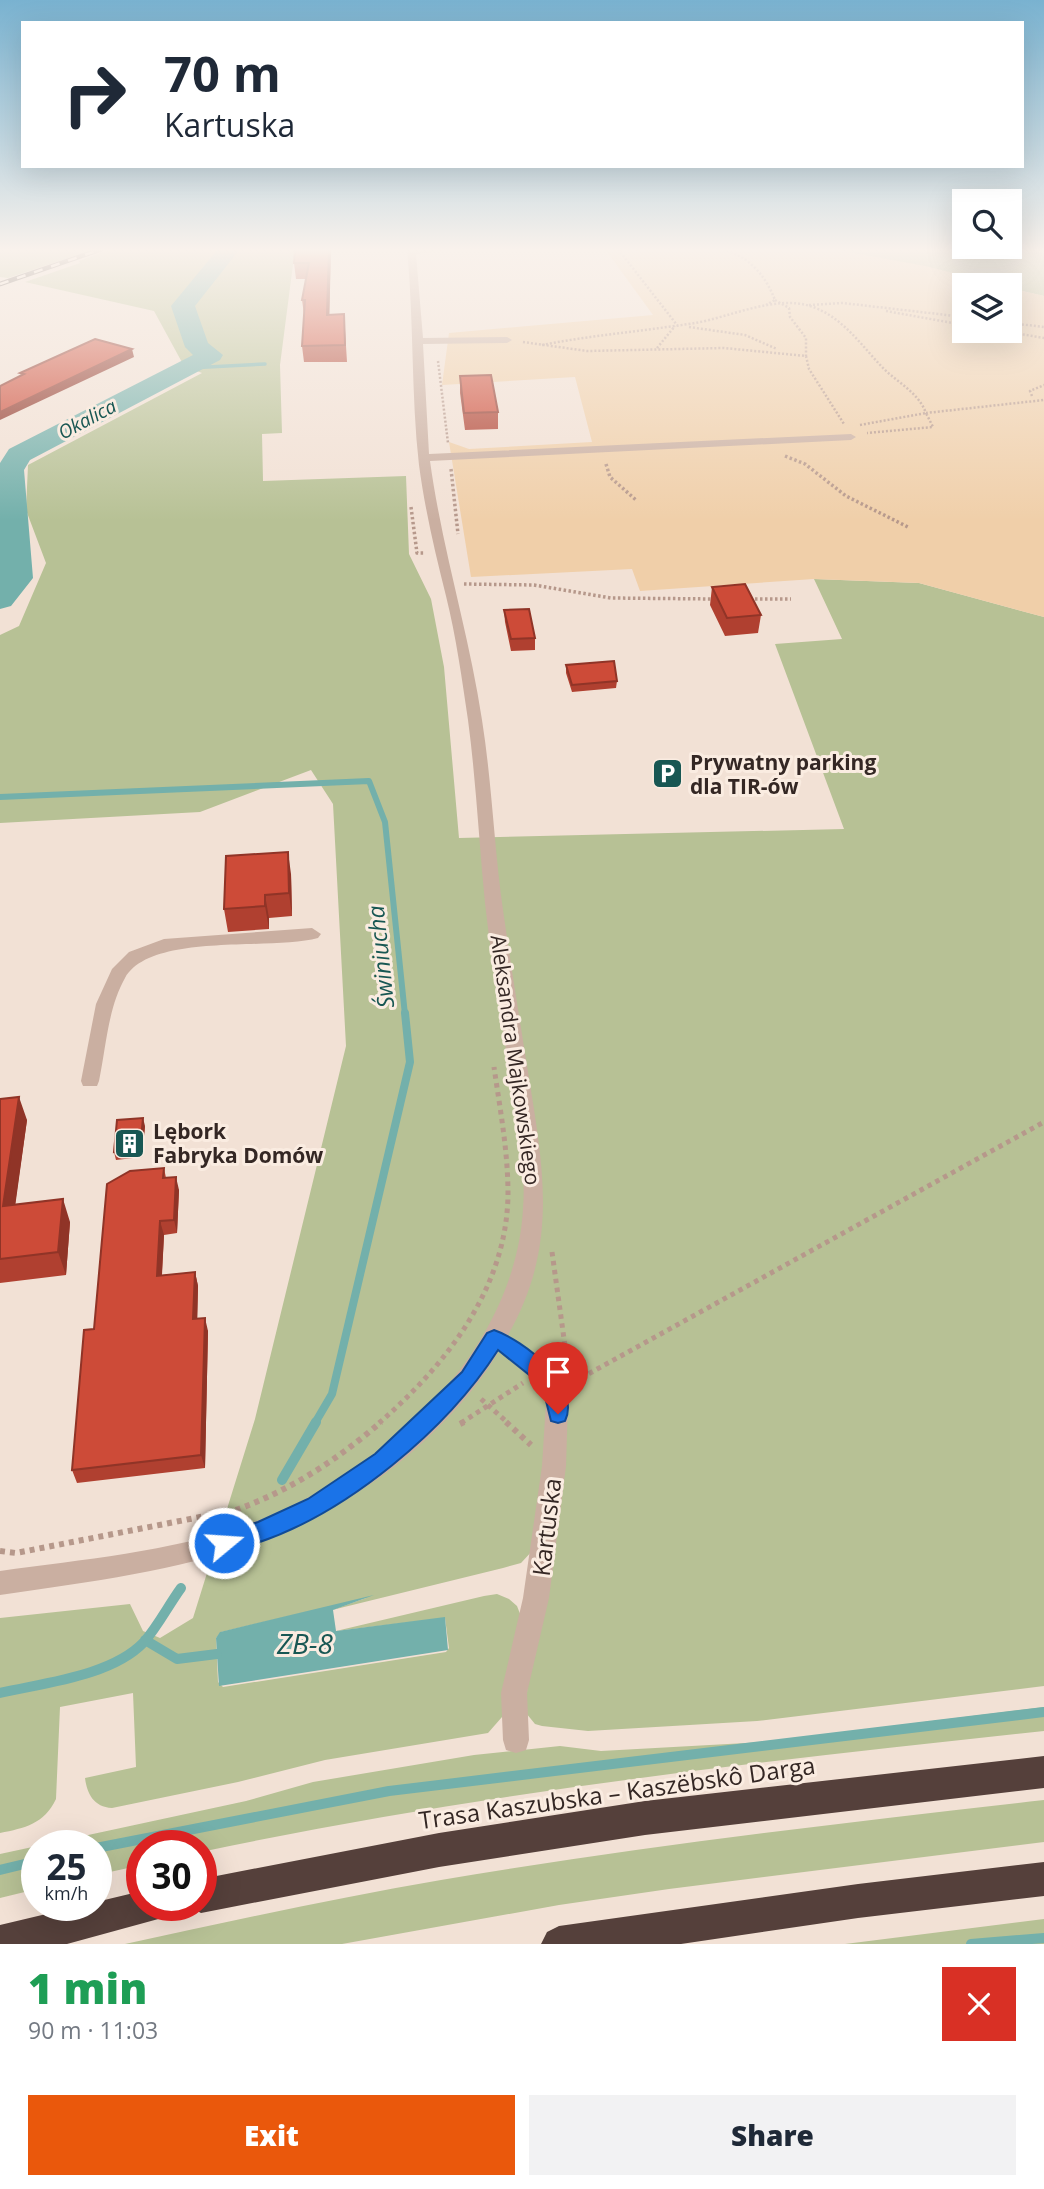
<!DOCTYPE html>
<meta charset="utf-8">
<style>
body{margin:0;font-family:"Open Sans",sans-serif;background:#f2f2f3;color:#1f2937;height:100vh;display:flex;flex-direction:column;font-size:26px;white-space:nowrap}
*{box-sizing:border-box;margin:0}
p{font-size:23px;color:#747a83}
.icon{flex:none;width:38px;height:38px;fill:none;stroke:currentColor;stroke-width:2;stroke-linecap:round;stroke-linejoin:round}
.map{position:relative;height:1944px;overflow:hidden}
.sheet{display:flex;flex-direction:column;background:#fff;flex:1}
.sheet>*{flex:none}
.top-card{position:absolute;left:21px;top:21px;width:1003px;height:147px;border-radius:0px;box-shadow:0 7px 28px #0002;background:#fff;color:#1f2937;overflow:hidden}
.controls{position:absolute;left:952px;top:189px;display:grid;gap:14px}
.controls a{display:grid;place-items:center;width:70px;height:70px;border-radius:0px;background:#fff;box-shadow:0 7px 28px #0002;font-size:35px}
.speed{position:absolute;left:21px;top:1830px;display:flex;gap:14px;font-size:35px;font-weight:700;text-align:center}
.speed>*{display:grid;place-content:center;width:91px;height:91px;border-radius:50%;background:#fff;box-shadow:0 7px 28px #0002;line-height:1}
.speed small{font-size:18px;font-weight:400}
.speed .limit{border:10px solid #d22;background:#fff;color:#111}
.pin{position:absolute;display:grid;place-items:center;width:60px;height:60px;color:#fff;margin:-72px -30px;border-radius:50% 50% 50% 0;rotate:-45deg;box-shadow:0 0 7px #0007}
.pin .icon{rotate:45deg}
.me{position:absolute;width:77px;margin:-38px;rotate:72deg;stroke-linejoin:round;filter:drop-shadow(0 0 5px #0008)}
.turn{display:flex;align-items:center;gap:24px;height:147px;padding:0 28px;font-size:32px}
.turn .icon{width:91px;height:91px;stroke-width:2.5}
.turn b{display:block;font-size:49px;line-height:60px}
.round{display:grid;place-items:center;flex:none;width:74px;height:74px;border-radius:0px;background:#f2f2f3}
.head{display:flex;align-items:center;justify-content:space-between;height:119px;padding:0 28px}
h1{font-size:42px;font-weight:800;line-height:52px;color:#1e9e55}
.button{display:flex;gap:14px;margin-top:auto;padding:14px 28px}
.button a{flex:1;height:80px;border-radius:0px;background:#ea580c;color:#fff;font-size:28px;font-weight:800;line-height:80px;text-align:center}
.button a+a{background:#f2f2f3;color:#1f2937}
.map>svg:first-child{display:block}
</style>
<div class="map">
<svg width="1044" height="1944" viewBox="0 0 1044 1944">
<rect width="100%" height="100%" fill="#f2e1d5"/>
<path fill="#b7c195" d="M 0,249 L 96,249 L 8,278 L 0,277 Z
M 111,249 L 295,249 L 280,365 L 282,433 L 262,434 L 263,481 L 406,476 L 409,554 L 431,599 L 444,667 L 459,838 L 844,829 L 775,644 L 842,639 L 814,579 L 919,583 L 1044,617 L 1044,1686 L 757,1721 L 588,1731 L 542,1726 L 535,1724 L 526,1713 L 534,1549 L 521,1563 L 503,1568 L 332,1610 L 366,1598 L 221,1632 L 216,1638 L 218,1682 L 223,1687 L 446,1652 L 449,1648 L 445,1618 L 336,1631 L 484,1596 L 497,1594 L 509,1599 L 517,1606 L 522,1619 L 504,1692 L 502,1717 L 488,1733 L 325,1760 L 238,1782 L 112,1808 C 94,1807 87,1794 85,1778 L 136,1767 L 133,1693 L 60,1707 L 56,1799 C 44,1824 25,1828 0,1833 L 0,1618 L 130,1604 L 143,1631 L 160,1638 L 193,1618 L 255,1419 L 346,1046 L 333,804 L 311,770 L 200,812 L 0,823 L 0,635 L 19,626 L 46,563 L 26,510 L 28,465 L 202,373 L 184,366 L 154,311 L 25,282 L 80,263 L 79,261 Z
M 832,249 L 1044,249 L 1044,296 L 1010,288 L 1010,285 Z
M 1044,1707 L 1044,1731 C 762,1761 479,1793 201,1852 L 201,1846 L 142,1846 L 142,1865 L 96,1875 L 96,1846 L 37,1846 L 37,1889 L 0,1898 L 0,1854 L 246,1801 L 313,1782 L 474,1755 L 560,1746 L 601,1751 L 765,1742 Z
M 1044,1800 L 1044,1842 L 669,1889 L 559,1905 L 342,1944 L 125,1944 C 230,1921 336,1898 441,1880 C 641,1846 843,1823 1044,1800 Z
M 1044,1919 L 1044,1944 L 845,1944 Z"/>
<path fill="#f0cfa9" d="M 605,249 L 832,249 L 925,266 L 1001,285 L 964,285 L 964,331 L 1010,331 L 1010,288 L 1044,296 L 1044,617 L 919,583 L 814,579 L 640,591 L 632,569 L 471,577 L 449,442 L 469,449 L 592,442 L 575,377 L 442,385 L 449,333 L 653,315 Z"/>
<path fill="#73b0ab" d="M 374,1595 L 333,1610 L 336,1631 L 445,1617 L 448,1650 L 219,1686 L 216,1638 L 220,1632 Z"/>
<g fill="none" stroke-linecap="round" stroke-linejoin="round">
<path stroke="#73b0ab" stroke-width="3.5" d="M 189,368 L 265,364"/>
<path stroke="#73b0ab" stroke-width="6" d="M 0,797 L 369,781 L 385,822 L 405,1015"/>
<path stroke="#73b0ab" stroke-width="8" d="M 315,1423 L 332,1394 L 410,1062 L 405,1013"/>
<path stroke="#73b0ab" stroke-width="10" d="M 282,1480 L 316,1422
M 145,1640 L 177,1659 L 217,1654
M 0,1693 C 43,1683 112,1676 144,1642 C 158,1626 168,1606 181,1588
M 96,1848 L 389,1791 L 1044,1712
M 0,1870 L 37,1861
M 971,1944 L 1044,1938"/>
<path fill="#73b0ab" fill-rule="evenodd" d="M 218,249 L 240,249 L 195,306 L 208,343 L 223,355 L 220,360 L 30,460 L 24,470 L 33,578 L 11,606 L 0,609 L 0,463 L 9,449 L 193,355 L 185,347 L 171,306 Z"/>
<path stroke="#b6988b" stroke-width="2.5" stroke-dasharray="2 2" stroke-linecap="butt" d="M 618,249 L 677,325
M 719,249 C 747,254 765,274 775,300 L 766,305
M 620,251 L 646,249
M 775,300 L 789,308 L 790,317 L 806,338 L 806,356
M 809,305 L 843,303 L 964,317
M 886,311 L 964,325
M 1010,323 L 1044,327
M 689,327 L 745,335 L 777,349
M 1003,331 L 1044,338
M 523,342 L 587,351 L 724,348 L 806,356 L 809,369 L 844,424
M 542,345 C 593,335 644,331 695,323 C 730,317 775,295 810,306 C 842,316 861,345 883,368 C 898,383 918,392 926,413 L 1044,400
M 657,348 L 675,326
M 438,361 L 448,443
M 1032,396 L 1030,391 L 1044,385
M 860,425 L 926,413 L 933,427 L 867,433"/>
<path stroke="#b6988b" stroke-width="3.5" stroke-dasharray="2.5 2.5" stroke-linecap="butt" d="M 785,456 L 805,464 L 846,496 L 908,527
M 606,464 L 610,477 L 636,500
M 451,469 L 458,534
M 411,507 L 417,553 L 425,553
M 464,584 L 534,585 L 611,598 L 716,599
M 750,599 L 791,599"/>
<path stroke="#b6988b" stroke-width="5" stroke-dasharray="4.5 4.5" stroke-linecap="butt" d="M 552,1252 L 565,1346 L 564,1354 L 556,1360
M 581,1378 L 1044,1122
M 481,1399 L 508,1423
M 379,1423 C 446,1365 507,1288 508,1194 C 508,1151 500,1109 494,1067
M 461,1423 L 523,1383"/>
<path stroke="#b6988b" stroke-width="6" stroke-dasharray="5 5" stroke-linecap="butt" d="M 506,1422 L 531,1445
M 460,1424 L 464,1422
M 0,1551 L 16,1553 L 236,1510 C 291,1490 337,1460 381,1422"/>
<path fill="#caafa1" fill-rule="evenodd" d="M 407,249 L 455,249 L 416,254 L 423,338 L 507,337 L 512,340 L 507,343 L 423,344 L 429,454 L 851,434 L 856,437 L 851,440 L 430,461 C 442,549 469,633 482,720 C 492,783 494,847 503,910 C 511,966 520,1022 529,1078 C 544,1172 558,1247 508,1335 L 548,1365 L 560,1381 L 568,1402 L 566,1466 L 549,1598 L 527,1693 L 529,1740 L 526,1750 L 516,1753 L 506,1750 L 503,1740 L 501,1693 L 523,1598 L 542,1466 L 546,1402 L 532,1379 L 499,1351 C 477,1389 445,1423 412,1452 C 286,1559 156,1572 0,1595 L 0,1571 C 85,1559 173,1552 254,1522 C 382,1475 515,1352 523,1209 C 526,1170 518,1132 513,1093 C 503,1030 492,966 485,903 C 479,842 476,780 468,720 C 462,679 456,636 446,596 C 435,552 425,510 419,465 C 411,394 414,320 407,249 Z
M 312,928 L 321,934 L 318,938 C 271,951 151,932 125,978 C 108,1008 106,1047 99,1081 L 97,1086 L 83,1086 L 81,1081 L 96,1004 L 112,969 L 129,952 L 164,939 Z"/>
<path fill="#55403b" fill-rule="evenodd" d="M 1044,1756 L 1044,1788 L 645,1835 L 439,1867 L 201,1913 L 188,1906 L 201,1906 L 201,1879 L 439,1833 L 645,1801 Z
M 1044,1862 L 1044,1896 L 858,1918 L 681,1944 L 541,1944 L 547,1932 L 559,1926 L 858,1884 Z
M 142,1891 L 142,1906 L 167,1906 L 162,1918 L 67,1944 L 0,1944 L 0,1925 L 80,1906 L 96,1906 L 96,1902 Z"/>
<defs>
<path id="rail" d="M 0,284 L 102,249"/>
</defs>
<use href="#rail" stroke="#342724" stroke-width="4.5"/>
<use href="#rail" stroke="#faece1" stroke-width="2.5" stroke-dasharray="9" stroke-linecap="butt"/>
</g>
<path fill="#b04030" d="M 331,249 L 329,315 L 344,314 L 347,362 L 304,362 L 302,346 L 304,314 L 302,300 L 306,279 L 296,279 L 294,263 Z
M 460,376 L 498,412 L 498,429 L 465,430 L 460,393 Z
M 712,587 L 761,615 L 758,633 L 725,636 L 710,605 Z
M 504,610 L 535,638 L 535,650 L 511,651 L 505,622 Z
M 566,665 L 617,681 L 616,688 L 572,692 L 566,673 Z
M 291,874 L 292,916 L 269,918 L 269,929 L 228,932 L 224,909 Z
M 0,1099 L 27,1120 L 15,1204 L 70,1222 L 66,1275 L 0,1283 Z
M 145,1126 L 142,1157 L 116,1160 L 114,1152 Z
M 164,1168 L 166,1178 L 179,1190 L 177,1233 L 164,1235 L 162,1275 L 195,1272 L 198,1286 L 197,1319 L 208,1331 L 205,1468 L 77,1483 L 72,1470 L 94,1329 Z"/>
<path fill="#903427" d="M 329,249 L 331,249 L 329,331 L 327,315 Z
M 132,349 L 134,357 L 0,420 L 0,412 Z
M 288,852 L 291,874 L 292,916 L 289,893 Z
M 265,895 L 269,918 L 269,929 L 265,906 Z
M 19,1097 L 27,1120 L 12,1229 L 3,1206 Z
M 143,1118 L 145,1126 L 142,1157 L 140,1149 Z
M 176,1177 L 179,1190 L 177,1233 L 174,1220 Z
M 63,1199 L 70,1222 L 66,1275 L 58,1252 Z
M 160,1221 L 164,1235 L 161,1289 L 157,1276 Z
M 195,1272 L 198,1286 L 197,1332 L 193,1319 Z
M 205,1318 L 208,1331 L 205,1468 L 201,1455 Z"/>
<path fill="#cd4b38" stroke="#903427" stroke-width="2" d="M 295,249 L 329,249 L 327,315 L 344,314 L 345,345 L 302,346 L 305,300 L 302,300 L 309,263 L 294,263 Z
M 95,339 L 132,349 L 0,412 L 0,386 L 24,374 L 20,373 Z
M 491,375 L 498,412 L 464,413 L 460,376 Z
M 745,584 L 761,615 L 727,618 L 712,587 Z
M 529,609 L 535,638 L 511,639 L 504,610 Z
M 614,661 L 617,681 L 572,685 L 566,665 Z
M 288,852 L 289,893 L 265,895 L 265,906 L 224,909 L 226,856 Z
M 19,1097 L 3,1206 L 63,1199 L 58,1252 L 0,1259 L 0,1099 Z
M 143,1118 L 140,1149 L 114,1152 L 117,1120 Z
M 164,1168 L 163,1178 L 176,1177 L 174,1220 L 160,1221 L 157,1276 L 195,1272 L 193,1319 L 205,1318 L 201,1455 L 72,1470 L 84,1330 L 94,1329 L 107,1184 L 130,1171 Z"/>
<linearGradient id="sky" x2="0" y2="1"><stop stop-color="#79b2d0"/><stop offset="0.48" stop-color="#f9f2ec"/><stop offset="1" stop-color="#f9f2ec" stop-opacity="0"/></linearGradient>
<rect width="1044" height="521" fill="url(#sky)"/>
<path fill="#1a73e8" stroke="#114b97" stroke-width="2" d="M 494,1330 C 523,1340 582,1385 565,1421 L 558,1423 L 551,1421 L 544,1393 L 533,1378 L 498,1350 C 447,1430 347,1513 257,1543 C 244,1547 229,1556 216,1551 L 213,1543 L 216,1536 L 258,1522 L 308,1499 L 375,1454 L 462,1372 L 487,1333 Z"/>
<defs>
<symbol id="parking-square" viewBox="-11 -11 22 22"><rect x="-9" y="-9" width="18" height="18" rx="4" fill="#185753" stroke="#faece1"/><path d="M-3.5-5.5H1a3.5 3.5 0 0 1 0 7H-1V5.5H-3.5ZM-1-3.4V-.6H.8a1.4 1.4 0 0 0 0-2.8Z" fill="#fff"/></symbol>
<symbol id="building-square" viewBox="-11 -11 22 22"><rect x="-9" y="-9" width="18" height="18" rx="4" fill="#185753" stroke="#faece1"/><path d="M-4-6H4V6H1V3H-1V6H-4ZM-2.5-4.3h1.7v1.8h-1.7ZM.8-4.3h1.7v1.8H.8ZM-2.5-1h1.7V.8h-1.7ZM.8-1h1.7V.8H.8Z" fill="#fff"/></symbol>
</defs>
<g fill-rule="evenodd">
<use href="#parking-square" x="650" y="756" width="35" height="35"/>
<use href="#building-square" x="112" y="1126" width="35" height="35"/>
</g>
<g text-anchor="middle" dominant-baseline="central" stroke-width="6" stroke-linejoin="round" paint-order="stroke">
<g font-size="19" font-style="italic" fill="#185753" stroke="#faece1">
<text transform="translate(87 419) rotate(-28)">Okalica</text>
</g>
<g font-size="21" font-weight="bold" fill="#342724" stroke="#faece1" text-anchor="start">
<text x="690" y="762">Prywatny parking<tspan x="690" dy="24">dla TIR-ów</tspan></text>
<text x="153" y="1131">Lębork<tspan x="153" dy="24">Fabryka Domów</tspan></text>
</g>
<g font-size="21" fill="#342724" stroke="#faece1">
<text transform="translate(516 1060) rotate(82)">Aleksandra Majkowskiego</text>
</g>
<g font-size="23" font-style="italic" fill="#185753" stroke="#faece1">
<text transform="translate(380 957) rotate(-96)">Świniucha</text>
</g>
<g font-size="24" fill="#342724" stroke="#faece1">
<text transform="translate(546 1527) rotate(-83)">Kartuska</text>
<text transform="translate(617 1792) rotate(-8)">Trasa Kaszubska – Kaszëbskô Darga</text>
</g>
<g font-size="28" font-style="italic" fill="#185753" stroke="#faece1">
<text x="305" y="1643">ZB-8</text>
</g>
</g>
</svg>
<div class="controls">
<a><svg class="icon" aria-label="search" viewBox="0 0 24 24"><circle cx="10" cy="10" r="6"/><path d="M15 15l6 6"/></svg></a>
<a><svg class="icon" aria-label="layers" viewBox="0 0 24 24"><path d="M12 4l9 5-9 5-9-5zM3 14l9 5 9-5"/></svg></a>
</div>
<div class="speed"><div>25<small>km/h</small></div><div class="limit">30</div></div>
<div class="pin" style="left:558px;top:1414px;background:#d93025"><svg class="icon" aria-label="arrive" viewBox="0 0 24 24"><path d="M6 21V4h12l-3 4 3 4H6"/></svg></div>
<svg class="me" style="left:224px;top:1543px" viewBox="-20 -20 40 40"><circle r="17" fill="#1a73e8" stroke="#fff" stroke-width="3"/><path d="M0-11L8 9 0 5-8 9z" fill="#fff"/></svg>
<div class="top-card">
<div class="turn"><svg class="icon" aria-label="right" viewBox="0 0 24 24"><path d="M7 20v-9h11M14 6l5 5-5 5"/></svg><div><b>70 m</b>Kartuska</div></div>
</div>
</div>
<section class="sheet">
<div class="head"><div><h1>1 min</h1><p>90 m · 11:03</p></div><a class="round" style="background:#d93025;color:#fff"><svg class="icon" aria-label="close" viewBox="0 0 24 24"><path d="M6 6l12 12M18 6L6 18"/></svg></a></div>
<div class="button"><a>Exit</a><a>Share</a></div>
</section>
